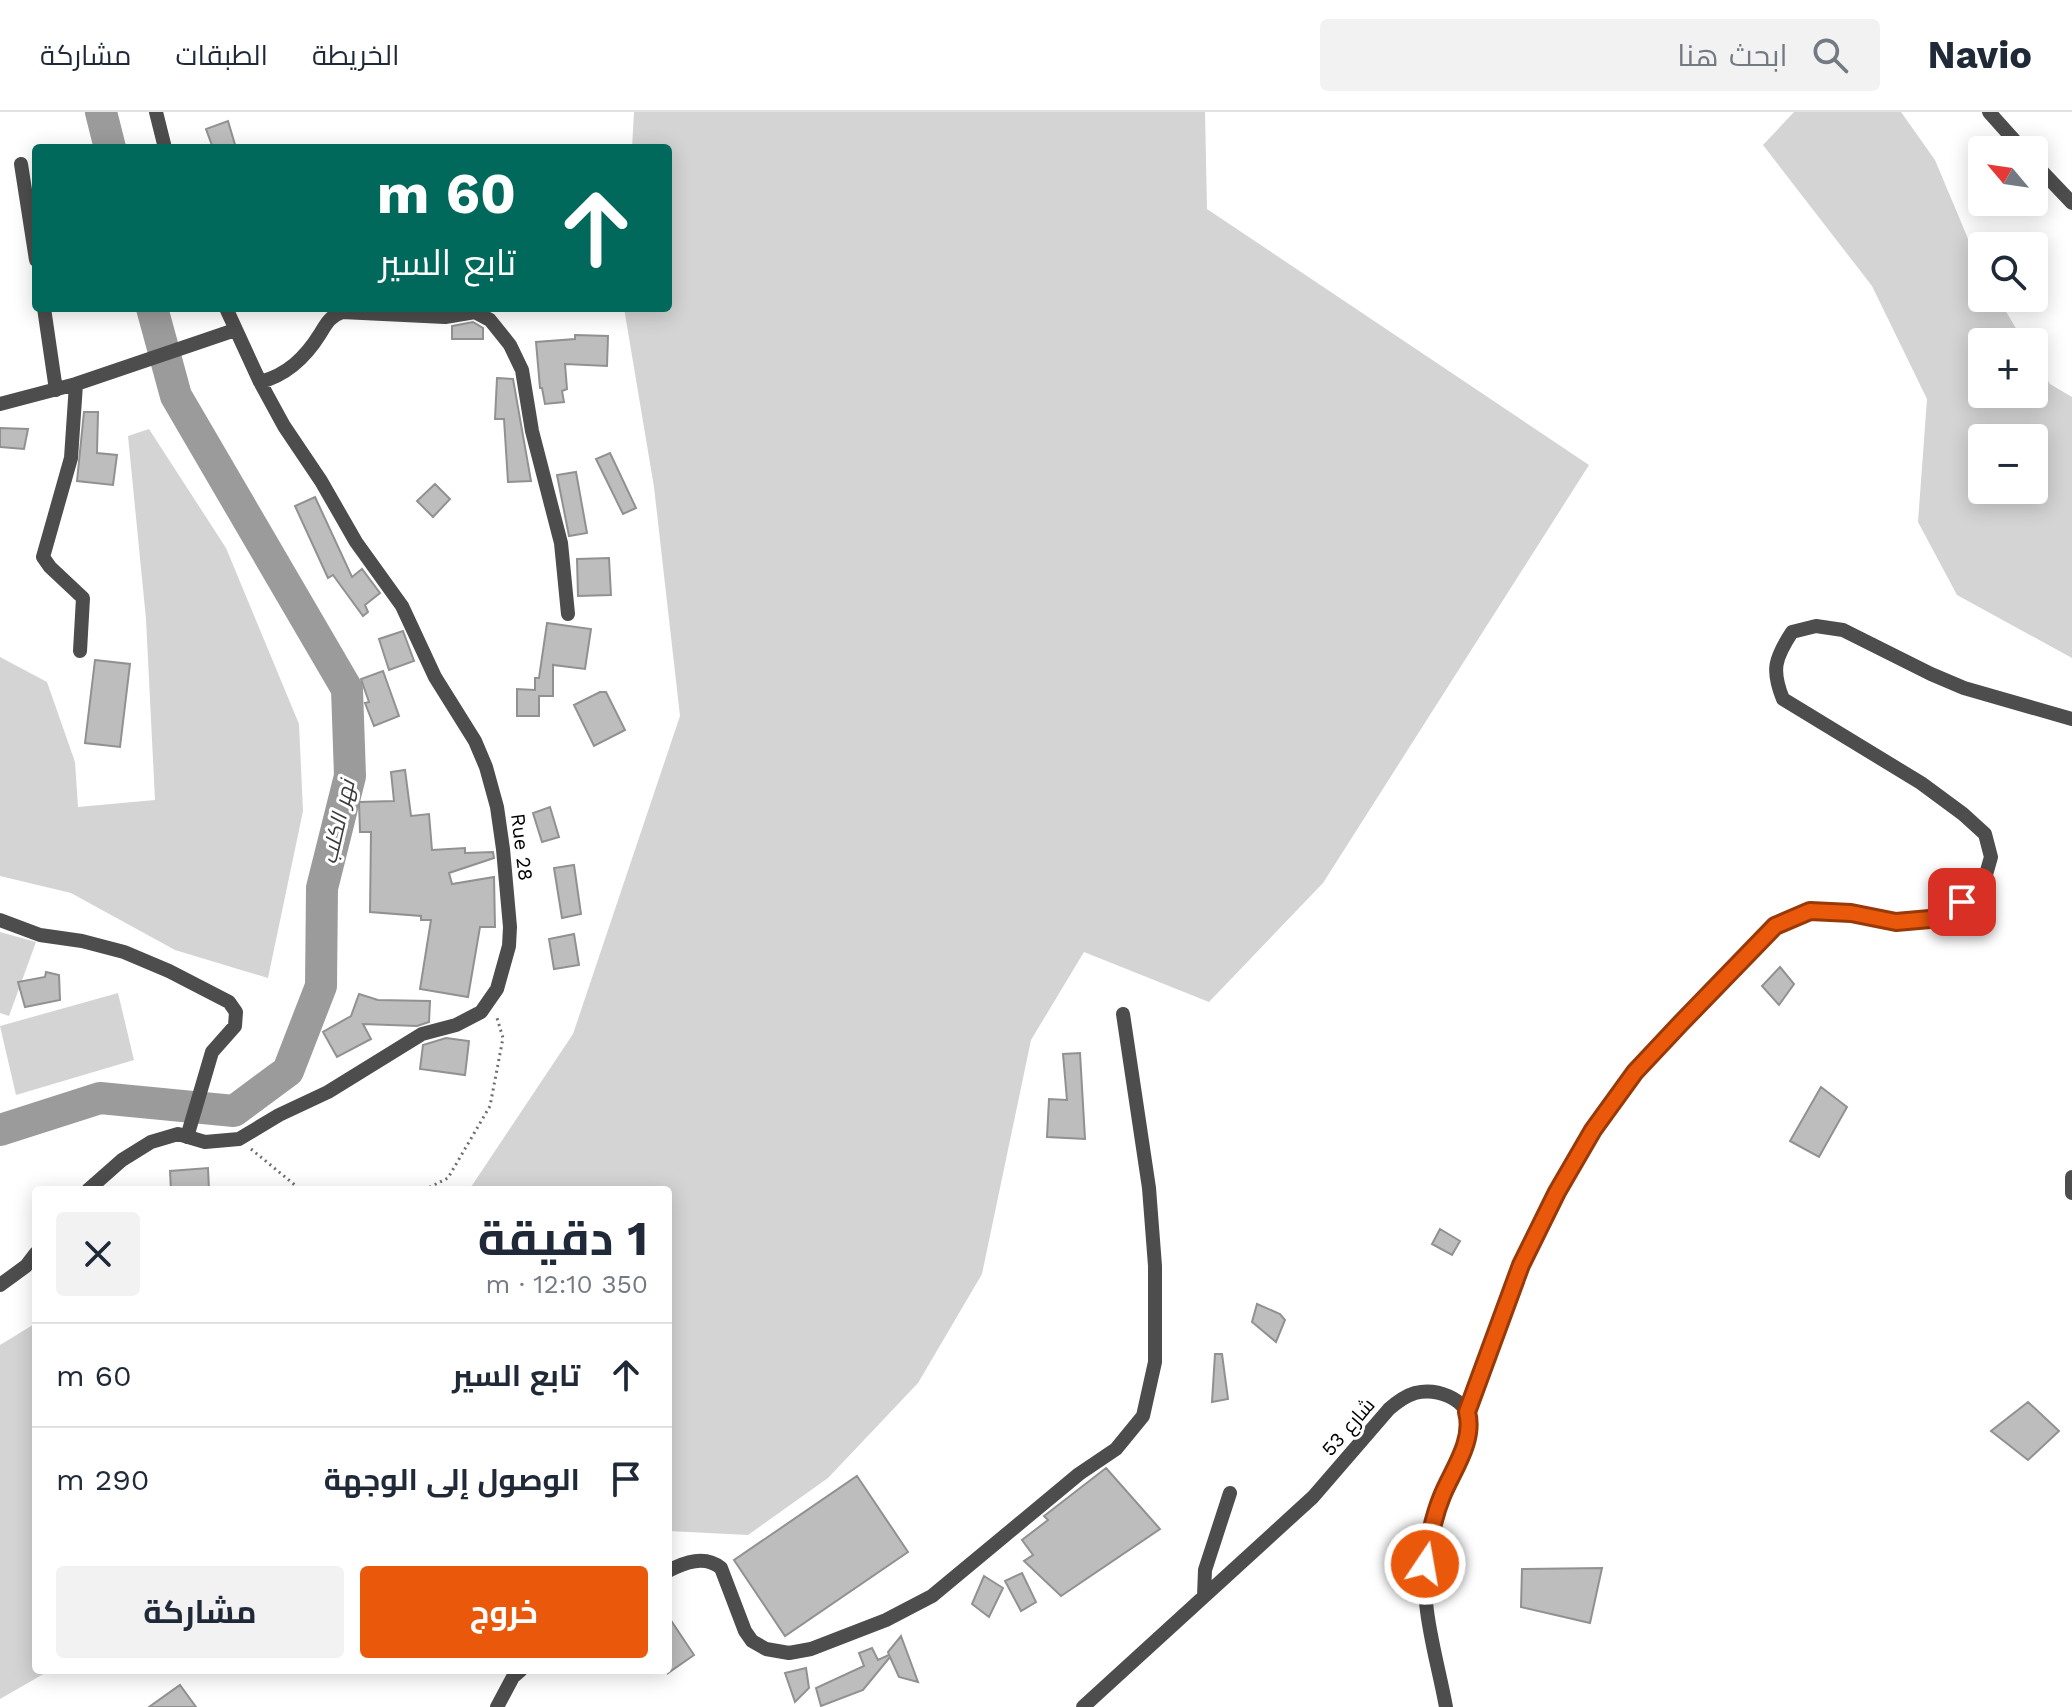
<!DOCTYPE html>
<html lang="ar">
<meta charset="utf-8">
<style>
body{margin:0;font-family:"Work Sans",Cairo,sans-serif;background:#f2f2f3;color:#1f2937;direction:rtl;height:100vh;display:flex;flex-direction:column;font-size:30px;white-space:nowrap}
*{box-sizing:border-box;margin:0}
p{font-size:26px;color:#747a83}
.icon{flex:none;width:44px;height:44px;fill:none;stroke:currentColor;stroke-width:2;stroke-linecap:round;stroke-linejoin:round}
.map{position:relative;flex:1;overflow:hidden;direction:ltr}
.panel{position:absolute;left:32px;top:1074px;width:640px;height:488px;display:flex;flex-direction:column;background:#fff;border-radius:8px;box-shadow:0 4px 20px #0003;direction:rtl}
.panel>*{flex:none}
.top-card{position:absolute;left:32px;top:32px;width:640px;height:168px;border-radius:8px;box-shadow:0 4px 20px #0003;direction:rtl;background:#00695c;color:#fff;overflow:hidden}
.needle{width:52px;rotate:299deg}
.tools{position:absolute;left:1968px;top:24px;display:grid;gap:16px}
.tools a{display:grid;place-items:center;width:80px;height:80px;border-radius:8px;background:#fff;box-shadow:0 4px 20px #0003;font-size:40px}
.pin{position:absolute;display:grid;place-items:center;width:68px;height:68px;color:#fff;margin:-34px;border-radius:16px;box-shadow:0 4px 12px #0006}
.me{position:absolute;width:88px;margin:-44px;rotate:12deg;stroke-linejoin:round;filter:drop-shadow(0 0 6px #0008)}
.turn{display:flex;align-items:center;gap:28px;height:168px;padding:0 24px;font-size:36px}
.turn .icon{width:104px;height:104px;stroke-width:2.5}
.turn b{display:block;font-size:56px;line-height:68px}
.round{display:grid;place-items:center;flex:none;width:84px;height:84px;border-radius:8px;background:#f2f2f3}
.headline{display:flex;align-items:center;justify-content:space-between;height:136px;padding:0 24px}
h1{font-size:48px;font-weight:700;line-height:60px}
.primary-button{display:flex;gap:16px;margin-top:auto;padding:16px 24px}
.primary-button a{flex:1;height:92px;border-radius:8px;background:#ea580c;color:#fff;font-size:32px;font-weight:700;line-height:92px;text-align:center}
.primary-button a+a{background:#f2f2f3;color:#1f2937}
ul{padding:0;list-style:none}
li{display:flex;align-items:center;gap:24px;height:104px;padding:0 24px;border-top:2px solid #e0e1e3}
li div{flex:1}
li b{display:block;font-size:30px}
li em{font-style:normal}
header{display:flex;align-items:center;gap:48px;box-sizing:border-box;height:112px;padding:0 40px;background:#fff;border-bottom:2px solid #e0e1e3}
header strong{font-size:38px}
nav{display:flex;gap:44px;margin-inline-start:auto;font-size:28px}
.search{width:560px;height:72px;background:#f2f2f3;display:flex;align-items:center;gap:20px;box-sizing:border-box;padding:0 28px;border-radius:8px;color:#747a83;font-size:30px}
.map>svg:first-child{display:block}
</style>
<header>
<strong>Navio</strong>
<div class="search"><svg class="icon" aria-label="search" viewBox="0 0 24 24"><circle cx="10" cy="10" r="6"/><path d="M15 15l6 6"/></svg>ابحث هنا</div>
<nav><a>الخريطة</a><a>الطبقات</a><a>مشاركة</a></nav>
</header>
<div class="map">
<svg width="2072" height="1595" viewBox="0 0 2072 1595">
<rect width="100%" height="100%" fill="#fff"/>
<path fill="#d4d4d4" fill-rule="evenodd" d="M 634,0 L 1205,0 L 1207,97 L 1589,353 L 1323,771 L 1209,890 L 1084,840 L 1031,928 L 982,1162 L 918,1271 L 828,1366 L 748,1423 L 668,1419 L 668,1078 L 469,1078 L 573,922 L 680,604 L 654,375 L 624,196 L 668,196 L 668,36 L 632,36 Z
M 1794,0 L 1901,0 L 1935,48 L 1982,160 L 1982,186 L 1998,186 L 2024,230 L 1982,230 L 1982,282 L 2034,282 L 2034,246 L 2050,272 L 2072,285 L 2072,546 L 1957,483 L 1918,410 L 1927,287 L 1872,174 L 1763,33 ZM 2034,326 L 2034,378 L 1982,378 L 1982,326 Z
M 149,317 L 226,436 L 299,612 L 303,699 L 268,866 L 175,838 L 71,781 L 0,764 L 0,545 L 47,570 L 75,650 L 78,695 L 155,688 L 146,507 L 128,324 Z
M 0,820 L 36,830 L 9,904 L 0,901 Z
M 118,881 L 134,948 L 16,983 L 0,914 Z
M 36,1211 L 36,1558 L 55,1558 L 47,1560 L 0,1587 L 0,1233 Z"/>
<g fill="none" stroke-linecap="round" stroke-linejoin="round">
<path stroke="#9b9b9b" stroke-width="32" d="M 101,0 L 110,36
M 0,1018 L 100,986 L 234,999 L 288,959 L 321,874 L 322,776 L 350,664 L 347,577 L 176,284 L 152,196"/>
</g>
<path fill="#bdbdbd" stroke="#919191" stroke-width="2" d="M 228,9 L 236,36 L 213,36 L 206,17 Z
M 473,210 L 483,216 L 483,227 L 452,227 L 452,214 Z
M 575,223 L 608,224 L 607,254 L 565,252 L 567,277 L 562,279 L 564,290 L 545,292 L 542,276 L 540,276 L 536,230 L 575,227 Z
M 497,266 L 513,267 L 531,369 L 508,370 L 504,307 L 495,307 Z
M 84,300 L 98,300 L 97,341 L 117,343 L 113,373 L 77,369 Z
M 0,316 L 28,317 L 24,337 L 0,335 Z
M 610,341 L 636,396 L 623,402 L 596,347 Z
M 576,360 L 587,421 L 569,424 L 557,363 Z
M 435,372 L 450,387 L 433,405 L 417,389 Z
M 315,385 L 352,465 L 362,457 L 380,481 L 365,493 L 368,500 L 363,504 L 333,463 L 328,466 L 295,394 Z
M 609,446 L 611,483 L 578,484 L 577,447 Z
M 547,511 L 591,517 L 585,557 L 553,553 L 553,584 L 539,584 L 539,604 L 517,604 L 517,577 L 535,578 L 535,566 L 539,566 Z
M 403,519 L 414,549 L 389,558 L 379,527 Z
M 95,548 L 130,552 L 120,635 L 85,631 Z
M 383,559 L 399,604 L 374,614 L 365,591 L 369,590 L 361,567 Z
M 600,580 L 606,580 L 625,618 L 594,634 L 574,593 Z
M 405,658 L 411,704 L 429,702 L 432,738 L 465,736 L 465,741 L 493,740 L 494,746 L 449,761 L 452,772 L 494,765 L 495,815 L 480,815 L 468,885 L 420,877 L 431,808 L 421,808 L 421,804 L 370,800 L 371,720 L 360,720 L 359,690 L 394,689 L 391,660 Z
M 550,695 L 559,725 L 542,730 L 533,701 Z
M 574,753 L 581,802 L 562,806 L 554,756 Z
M 574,822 L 579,853 L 554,857 L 549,827 Z
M 1780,855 L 1794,872 L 1779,893 L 1762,874 Z
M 46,860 L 59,863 L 60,888 L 25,895 L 18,870 L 45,865 Z
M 359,882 L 378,888 L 430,889 L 429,910 L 417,914 L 363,912 L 371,927 L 337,945 L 323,920 L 351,904 Z
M 446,926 L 469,929 L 465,963 L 420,957 L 423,933 Z
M 1080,941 L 1085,1027 L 1047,1025 L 1049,987 L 1067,988 L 1063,942 Z
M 1821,975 L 1847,995 L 1819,1045 L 1790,1029 Z
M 208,1056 L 209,1078 L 171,1078 L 170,1059 Z
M 1440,1117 L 1460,1129 L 1452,1143 L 1432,1132 Z
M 1257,1192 L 1280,1202 L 1285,1208 L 1276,1230 L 1252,1210 Z
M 1215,1242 L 1222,1242 L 1228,1287 L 1212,1290 Z
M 2028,1290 L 2059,1319 L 2028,1348 L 1991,1319 Z
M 1106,1356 L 1160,1417 L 1061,1484 L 1024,1449 L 1033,1443 L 1022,1428 L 1048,1408 L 1044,1404 Z
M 857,1364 L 908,1440 L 785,1524 L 734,1448 Z
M 1602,1456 L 1590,1511 L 1521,1495 L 1522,1457 Z
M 1022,1461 L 1036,1490 L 1021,1499 L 1005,1469 Z
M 984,1464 L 1003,1476 L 989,1505 L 972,1492 Z
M 668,1504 L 694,1543 L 668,1561 Z
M 901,1524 L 918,1570 L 899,1565 L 890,1545 L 863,1578 L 821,1594 L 816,1576 L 864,1554 L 859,1541 L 872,1536 L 878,1548 L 889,1543 L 888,1540 Z
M 806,1556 L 809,1576 L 795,1590 L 785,1561 Z
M 180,1573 L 196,1595 L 149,1595 Z"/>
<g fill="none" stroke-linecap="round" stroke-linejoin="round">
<path stroke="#6f6f6f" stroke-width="3" stroke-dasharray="2 4" stroke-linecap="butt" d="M 251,1037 L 301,1078
M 424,1078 L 448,1066 L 490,994 L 503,926 L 497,906"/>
<path stroke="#4d4d4d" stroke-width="14" d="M 156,0 L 165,36
M 1989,0 L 2023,38
M 2034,51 L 2072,91
M 21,52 L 36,148
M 44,196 L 56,278
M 260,270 C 287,263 305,246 320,222 C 326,212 330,204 342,200 L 445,205 L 475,200 L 490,208 L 510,233 L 522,258 L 532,319 L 561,431 L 568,502
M 76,272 L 71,346 L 43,445 L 50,455 L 83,486 L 80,539
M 0,292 L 76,272 L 235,218
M 0,808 L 40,823 L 82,829 L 124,840 L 169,859 L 229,890 L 236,900 L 235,914 L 212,940 L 187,1025
M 2072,1065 L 2072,1081
M 88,1078 L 122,1048 L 151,1030 L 178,1022 L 205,1030 L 239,1027 L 279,1003 L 328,980 L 422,922 L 456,913 L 481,900 L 497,877 L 509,834 L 510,815 L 503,737 L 497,695 L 486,655 L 475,629 L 435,565 L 402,494 L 356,430 L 321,369 L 284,314 L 260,270 L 226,196
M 0,1173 L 26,1154 L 36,1141
M 1467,1300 L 1521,1153 L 1557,1080 L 1593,1018 L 1635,960 L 1681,911 L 1775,814 L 1810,799 L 1851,801 L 1896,810 L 1930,807 L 1962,790 L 1985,766 L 1991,745 L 1985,722 L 1963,702 L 1921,671 L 1783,587 C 1771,558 1775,546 1792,520 L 1816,514 L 1843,518 L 1931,562 L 1964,576 L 2072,607
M 668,1459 C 685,1450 705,1443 721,1456 L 745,1519 L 752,1529 L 766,1537 L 789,1541 L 811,1537 L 886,1508 L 932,1484 L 1079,1362 L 1116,1337 L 1143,1304 L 1155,1250 L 1155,1154 L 1149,1076 L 1123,902
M 1204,1484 L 1205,1458 L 1230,1381
M 497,1595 L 513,1565 L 521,1558
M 1083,1595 L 1313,1385 L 1389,1297 C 1397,1290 1405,1284 1415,1281 C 1435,1276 1466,1285 1469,1309 C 1472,1330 1450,1364 1442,1384 C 1437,1397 1433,1411 1430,1425 C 1416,1487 1435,1535 1446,1595"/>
</g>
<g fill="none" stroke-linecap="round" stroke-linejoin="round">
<defs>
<path id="route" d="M 1425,1452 C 1429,1429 1433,1406 1442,1384 C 1452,1359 1475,1329 1467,1300 L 1521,1153 L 1557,1080 L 1593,1018 L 1635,960 L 1681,911 L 1775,814 L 1810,799 L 1851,801 L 1896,810 L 1930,807 L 1962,790"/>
</defs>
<use href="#route" stroke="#983908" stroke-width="20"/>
<use href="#route" stroke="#ea580c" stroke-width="14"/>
</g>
<g text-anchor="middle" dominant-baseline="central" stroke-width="6" stroke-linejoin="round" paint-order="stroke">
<g font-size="20" fill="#000" stroke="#fff">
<text transform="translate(522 735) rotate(83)">Rue 28</text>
<text transform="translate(1348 1315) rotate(-49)">شارع 53</text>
</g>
<g font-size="22" font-style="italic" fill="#3c3c3c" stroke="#fff">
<text transform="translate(338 710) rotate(-77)">نهر الكلب</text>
</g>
</g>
</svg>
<div class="tools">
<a><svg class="needle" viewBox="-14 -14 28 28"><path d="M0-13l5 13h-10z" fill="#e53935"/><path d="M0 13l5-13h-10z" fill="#747a83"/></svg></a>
<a><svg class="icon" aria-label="search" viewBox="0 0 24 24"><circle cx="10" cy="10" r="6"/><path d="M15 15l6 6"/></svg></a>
<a>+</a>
<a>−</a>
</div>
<div class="pin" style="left:1962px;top:790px;background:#d93025"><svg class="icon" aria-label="arrive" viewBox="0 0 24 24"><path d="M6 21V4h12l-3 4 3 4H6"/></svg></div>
<svg class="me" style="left:1425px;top:1452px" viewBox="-20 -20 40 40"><circle r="17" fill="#ea580c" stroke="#fff" stroke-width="3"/><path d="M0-11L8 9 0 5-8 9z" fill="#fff"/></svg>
<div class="top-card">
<div class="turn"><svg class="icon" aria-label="ahead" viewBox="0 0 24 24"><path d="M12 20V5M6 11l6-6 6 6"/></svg><div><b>60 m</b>تابع السير</div></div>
</div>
<section class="panel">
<div class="headline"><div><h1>1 دقيقة</h1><p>350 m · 12:10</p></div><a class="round"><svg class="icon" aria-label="close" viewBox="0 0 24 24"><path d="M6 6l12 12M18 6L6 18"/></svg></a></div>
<ul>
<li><svg class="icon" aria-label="ahead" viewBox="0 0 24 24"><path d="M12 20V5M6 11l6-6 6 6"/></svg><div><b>تابع السير</b></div><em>60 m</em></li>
<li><svg class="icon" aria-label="arrive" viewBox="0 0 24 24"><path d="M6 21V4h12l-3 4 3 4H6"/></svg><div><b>الوصول إلى الوجهة</b></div><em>290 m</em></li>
</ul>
<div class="primary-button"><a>خروج</a><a>مشاركة</a></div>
</section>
</div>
